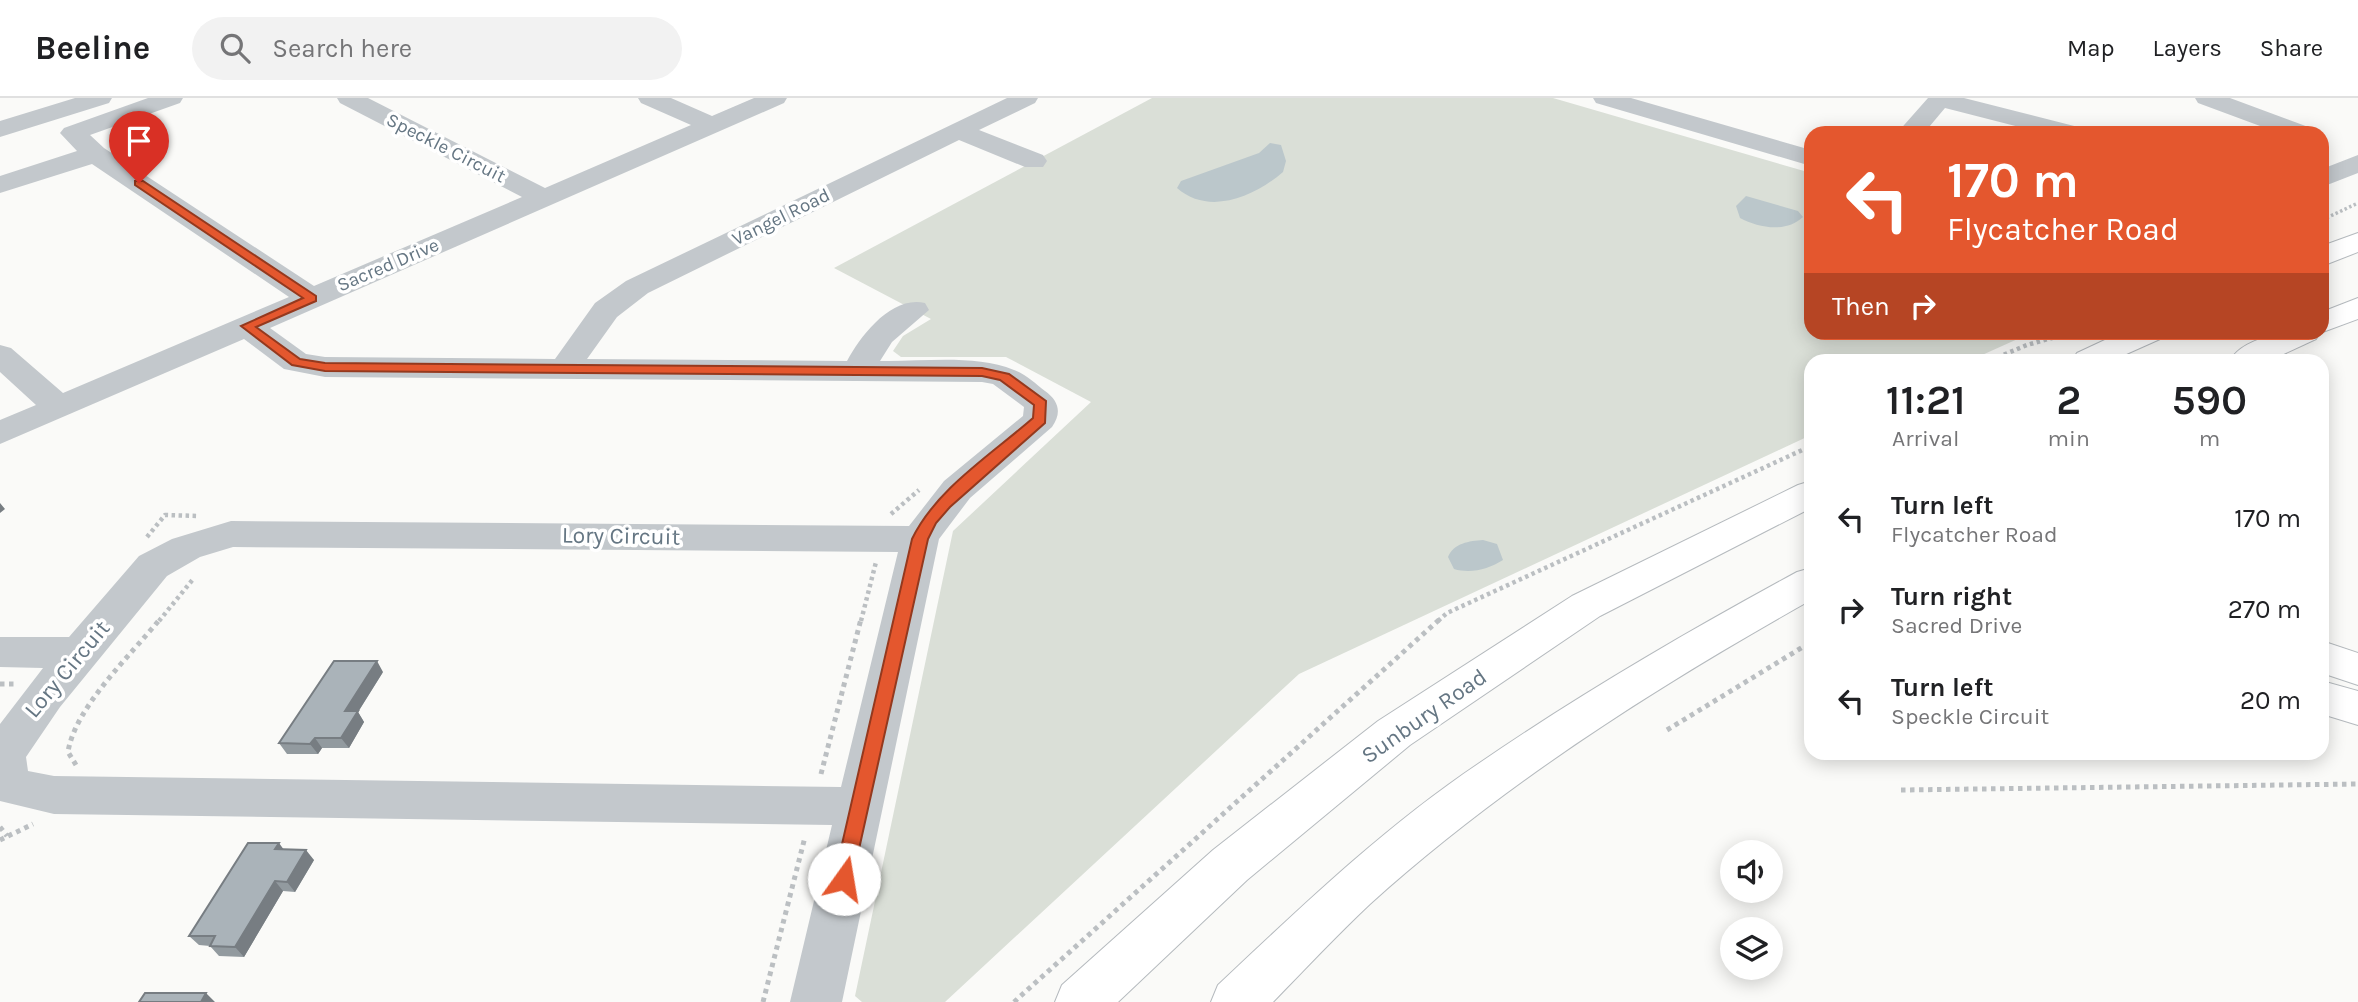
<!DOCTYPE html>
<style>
body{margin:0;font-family:Karla,sans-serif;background:#f2f2f2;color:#202124;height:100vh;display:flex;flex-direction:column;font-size:26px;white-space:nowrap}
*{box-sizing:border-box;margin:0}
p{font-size:23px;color:#757577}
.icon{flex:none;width:38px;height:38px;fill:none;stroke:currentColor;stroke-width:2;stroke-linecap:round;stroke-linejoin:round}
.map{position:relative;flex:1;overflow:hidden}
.drawer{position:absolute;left:1804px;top:256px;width:525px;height:406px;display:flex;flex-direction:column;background:#fff;border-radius:21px;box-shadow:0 4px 18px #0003}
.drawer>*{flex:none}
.banner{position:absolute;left:1804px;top:28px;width:525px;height:214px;border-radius:21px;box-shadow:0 4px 18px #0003;background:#e4572e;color:#fff;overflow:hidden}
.fabs{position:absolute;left:1720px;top:742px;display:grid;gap:14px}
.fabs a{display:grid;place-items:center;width:63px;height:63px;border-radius:50%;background:#fff;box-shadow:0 4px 18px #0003;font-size:35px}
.pin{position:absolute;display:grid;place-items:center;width:60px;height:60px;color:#fff;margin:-72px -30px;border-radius:50% 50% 50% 0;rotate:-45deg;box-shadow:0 0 7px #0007}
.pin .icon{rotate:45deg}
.me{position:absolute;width:77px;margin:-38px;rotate:13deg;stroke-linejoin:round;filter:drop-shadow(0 0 5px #0008)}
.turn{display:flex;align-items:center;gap:24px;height:147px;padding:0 28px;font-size:32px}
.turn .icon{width:91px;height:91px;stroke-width:2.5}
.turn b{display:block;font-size:49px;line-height:60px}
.then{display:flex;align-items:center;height:66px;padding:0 28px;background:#0003;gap:14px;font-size:26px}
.eta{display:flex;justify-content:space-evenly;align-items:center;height:119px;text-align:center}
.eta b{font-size:42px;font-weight:600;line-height:49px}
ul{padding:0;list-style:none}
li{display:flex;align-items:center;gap:21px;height:91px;padding:0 28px}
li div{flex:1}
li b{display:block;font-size:26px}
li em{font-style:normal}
header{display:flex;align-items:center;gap:42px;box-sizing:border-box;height:98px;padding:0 35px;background:#fff;border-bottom:2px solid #e0e0e0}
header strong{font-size:33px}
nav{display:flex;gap:38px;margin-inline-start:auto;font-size:24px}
.search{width:490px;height:63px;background:#f2f2f2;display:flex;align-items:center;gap:18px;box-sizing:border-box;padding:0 24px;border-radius:38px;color:#757577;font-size:26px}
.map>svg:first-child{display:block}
</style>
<header>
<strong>Beeline</strong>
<div class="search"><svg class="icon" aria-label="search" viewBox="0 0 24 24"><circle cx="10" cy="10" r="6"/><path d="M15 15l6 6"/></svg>Search here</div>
<nav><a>Map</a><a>Layers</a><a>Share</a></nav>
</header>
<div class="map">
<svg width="2358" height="904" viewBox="0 0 2358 904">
<rect width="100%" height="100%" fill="#fafaf8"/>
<path fill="#dadfd7" d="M 1152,0 L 1553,0 L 1811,75 L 1811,234 L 2031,235 L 1971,262 L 1811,262 L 1811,337 L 1299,576 L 945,904 L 862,904 L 855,898 L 953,433 L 1091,304 L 1006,259 L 901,259 L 893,253 L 903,238 L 931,221 L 834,170 Z"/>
<path fill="#bbc7cb" d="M 1270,45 L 1281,47 L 1286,63 L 1283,74 C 1254,99 1209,118 1177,90 L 1181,83 L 1259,55 Z
M 1746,98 L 1798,113 L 1803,119 C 1786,135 1759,130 1740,120 L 1736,108 Z
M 1483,442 L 1497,446 L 1503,462 C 1489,471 1471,476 1454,471 L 1448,459 C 1454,445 1469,443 1483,442 Z"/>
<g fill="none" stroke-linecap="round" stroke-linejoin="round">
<defs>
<path id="major" d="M 2358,135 L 2358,154 L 2322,168 L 2322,148 Z
M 2358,200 L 2358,221 L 2320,235 L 2316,241 L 2271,262 L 2230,262 C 2248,235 2293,234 2322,234 L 2322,214 Z
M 2122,234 L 2164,234 L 2160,241 L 2113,262 L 2072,262 L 2077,255 Z
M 1811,383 L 1811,410 L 1600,518 L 1410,647 L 1247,782 L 1118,904 L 1055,904 L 1062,887 L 1213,752 L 1378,623 L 1572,498 L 1798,387 Z
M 1811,470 L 1811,502 C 1656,589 1503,686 1370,806 C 1337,837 1305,871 1273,904 L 1211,904 L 1218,887 C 1301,809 1383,730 1478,666 C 1580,596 1688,533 1797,474 Z
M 2322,543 L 2358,555 L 2358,587 L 2322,575 Z
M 2322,583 L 2358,593 L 2358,627 L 2322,616 Z"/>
</defs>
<use href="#major" stroke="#b5babe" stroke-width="2"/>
<path stroke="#bbbfc2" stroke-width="3.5" stroke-dasharray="2.5 2.5" stroke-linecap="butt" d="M 2322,122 L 2358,105"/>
<path stroke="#bbbfc2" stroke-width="4.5" stroke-dasharray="3.5 3.5" stroke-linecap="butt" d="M 1991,262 L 2027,247 L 2073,234
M 891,416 L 919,392
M 147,439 L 165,417 L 199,418
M 159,523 L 194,480
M 861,523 L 876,464
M 1438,523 L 1447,515 L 1811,348"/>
<path stroke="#bbbfc2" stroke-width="5" stroke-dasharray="4.5 4.5" stroke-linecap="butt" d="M 0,586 L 14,586
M 1667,632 L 1811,544
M 76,667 L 68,654 C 75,609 131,557 160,521
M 821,676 L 861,521
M 1901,692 L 2358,686
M 0,729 L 7,738
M 0,742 L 33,726
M 763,904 L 805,739
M 1014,904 L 1440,521"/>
<path fill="#c3c8cc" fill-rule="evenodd" d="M 75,0 L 112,0 L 109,5 L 0,39 L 0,23 Z
M 148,0 L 183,0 L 180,5 L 90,37 L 104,50 L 314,188 L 522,99 L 340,5 L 337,0 L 368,0 L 545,90 L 691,27 L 641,5 L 638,0 L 671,0 L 712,18 L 754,0 L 787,0 L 784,5 L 270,230 L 306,256 L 325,259 L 555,261 L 595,205 L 626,183 L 1007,0 L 1038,0 L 1035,5 L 979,32 L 1043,57 L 1047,63 L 1043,69 L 1025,69 L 959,42 L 648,195 L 617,219 L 587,261 L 847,263 C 861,237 892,197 925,205 L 929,212 L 892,244 L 880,263 C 922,264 974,256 1014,272 C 1025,276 1036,286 1045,293 C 1059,303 1062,315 1052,329 L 970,400 L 939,441 L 842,904 L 790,904 L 832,727 L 54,716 L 0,703 L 0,626 L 43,570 L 0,569 L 0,539 L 69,539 L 139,458 L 172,441 L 231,423 L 909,428 L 944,383 L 1023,318 L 1024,309 L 993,286 L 982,284 L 325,279 L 284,271 L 244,241 L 0,346 L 0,322 L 36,307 L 0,274 L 0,247 L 11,250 L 63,295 L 289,199 L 92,66 L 0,95 L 0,78 L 77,53 L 60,35 L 64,30 ZM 233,449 L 898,454 L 841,689 L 54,678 L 28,673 L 26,659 L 60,609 L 167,478 L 200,459 Z
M 1593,0 L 1631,0 L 1811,52 L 1811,68 L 1596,5 Z
M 1964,0 L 2082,30 L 2086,35 L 2043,35 L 1945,10 L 1924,35 L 1897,35 L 1928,0 Z
M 2195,0 L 2230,0 L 2311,30 L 2315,35 L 2279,35 L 2198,5 Z
M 2358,57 L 2358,75 L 2322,89 L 2322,71 Z"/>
<use href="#major" fill="#fff" fill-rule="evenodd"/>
</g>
<path fill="#929a9f" d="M 383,574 L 358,614 L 364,624 L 349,650 L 322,650 L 318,656 L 287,656 L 279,645 Z
M 283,751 L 314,762 L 295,794 L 283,793 L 244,859 L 219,858 L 210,848 L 199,847 L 189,838 Z"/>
<path fill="#777d82" d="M 0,405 L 5,411 L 0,415 Z
M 377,563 L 383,574 L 358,614 L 364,624 L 349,650 L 341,640 L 345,613 Z
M 315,640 L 322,650 L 318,656 L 310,646 Z
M 279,745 L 287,756 L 275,751 Z
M 306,752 L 314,762 L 295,794 L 287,784 Z
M 275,783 L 283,793 L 244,859 L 235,849 Z
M 206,895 L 215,904 L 201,904 Z"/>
<path fill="#aab3b9" stroke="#777d82" stroke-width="2" d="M 334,563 L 377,563 L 345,613 L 358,613 L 341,640 L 315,640 L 310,646 L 279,645 Z
M 248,745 L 279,745 L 275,751 L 306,752 L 287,784 L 275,783 L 235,849 L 210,848 L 215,838 L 189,838 Z
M 145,895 L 206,895 L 201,904 L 139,904 Z"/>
<path fill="#e4572e" stroke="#94391e" stroke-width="2" d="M 135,83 L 143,83 L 316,198 L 316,203 L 256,229 L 300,261 L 325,265 L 982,270 L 1009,276 L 1046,303 L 1045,325 L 950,409 L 936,425 L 928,441 L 851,787 L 844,790 L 837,787 L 834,781 L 912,441 C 936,391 992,356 1033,320 L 1034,307 L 1000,282 L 982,278 L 325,273 L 292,267 L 241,228 L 303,200 L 135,87 Z"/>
<g text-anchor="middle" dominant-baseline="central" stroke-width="7" stroke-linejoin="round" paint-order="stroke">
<g font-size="19" fill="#657683" stroke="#fff">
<text transform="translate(446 50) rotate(27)">Speckle Circuit</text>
<text transform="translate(781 119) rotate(-26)">Vangel Road</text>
<text transform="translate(388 167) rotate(-23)">Sacred Drive</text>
</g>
<g font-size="23" fill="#657683" stroke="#fff">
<text transform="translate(621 438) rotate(1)">Lory Circuit</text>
<text transform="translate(67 571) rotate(-50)">Lory Circuit</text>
<text transform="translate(1424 618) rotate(-35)">Sunbury Road</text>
</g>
</g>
</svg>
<div class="fabs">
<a><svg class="icon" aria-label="sound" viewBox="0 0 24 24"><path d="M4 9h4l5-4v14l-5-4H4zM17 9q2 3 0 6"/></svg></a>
<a><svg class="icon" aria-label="layers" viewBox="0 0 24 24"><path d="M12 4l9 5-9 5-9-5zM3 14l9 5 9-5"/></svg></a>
</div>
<div class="pin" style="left:139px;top:85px;background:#d93025"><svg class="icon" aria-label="arrive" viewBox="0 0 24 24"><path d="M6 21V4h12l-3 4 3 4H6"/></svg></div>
<svg class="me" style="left:844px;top:781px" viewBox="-20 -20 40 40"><circle r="19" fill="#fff"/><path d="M0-13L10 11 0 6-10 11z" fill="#e4572e"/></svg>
<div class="banner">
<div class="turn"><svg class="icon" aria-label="left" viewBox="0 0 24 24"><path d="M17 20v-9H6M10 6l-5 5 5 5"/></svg><div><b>170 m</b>Flycatcher Road</div></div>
<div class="then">Then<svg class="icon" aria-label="right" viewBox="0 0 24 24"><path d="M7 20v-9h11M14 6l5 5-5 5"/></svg></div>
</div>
<section class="drawer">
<div class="eta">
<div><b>11:21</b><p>Arrival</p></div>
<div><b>2</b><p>min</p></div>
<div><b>590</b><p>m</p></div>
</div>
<ul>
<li><svg class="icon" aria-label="left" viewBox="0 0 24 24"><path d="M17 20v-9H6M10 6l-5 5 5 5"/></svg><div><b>Turn left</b><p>Flycatcher Road</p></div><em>170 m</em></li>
<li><svg class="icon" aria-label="right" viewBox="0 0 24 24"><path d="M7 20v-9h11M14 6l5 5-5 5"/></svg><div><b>Turn right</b><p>Sacred Drive</p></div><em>270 m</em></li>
<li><svg class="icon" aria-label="left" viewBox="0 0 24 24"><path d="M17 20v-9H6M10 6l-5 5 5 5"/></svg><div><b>Turn left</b><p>Speckle Circuit</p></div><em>20 m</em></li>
</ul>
</section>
</div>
